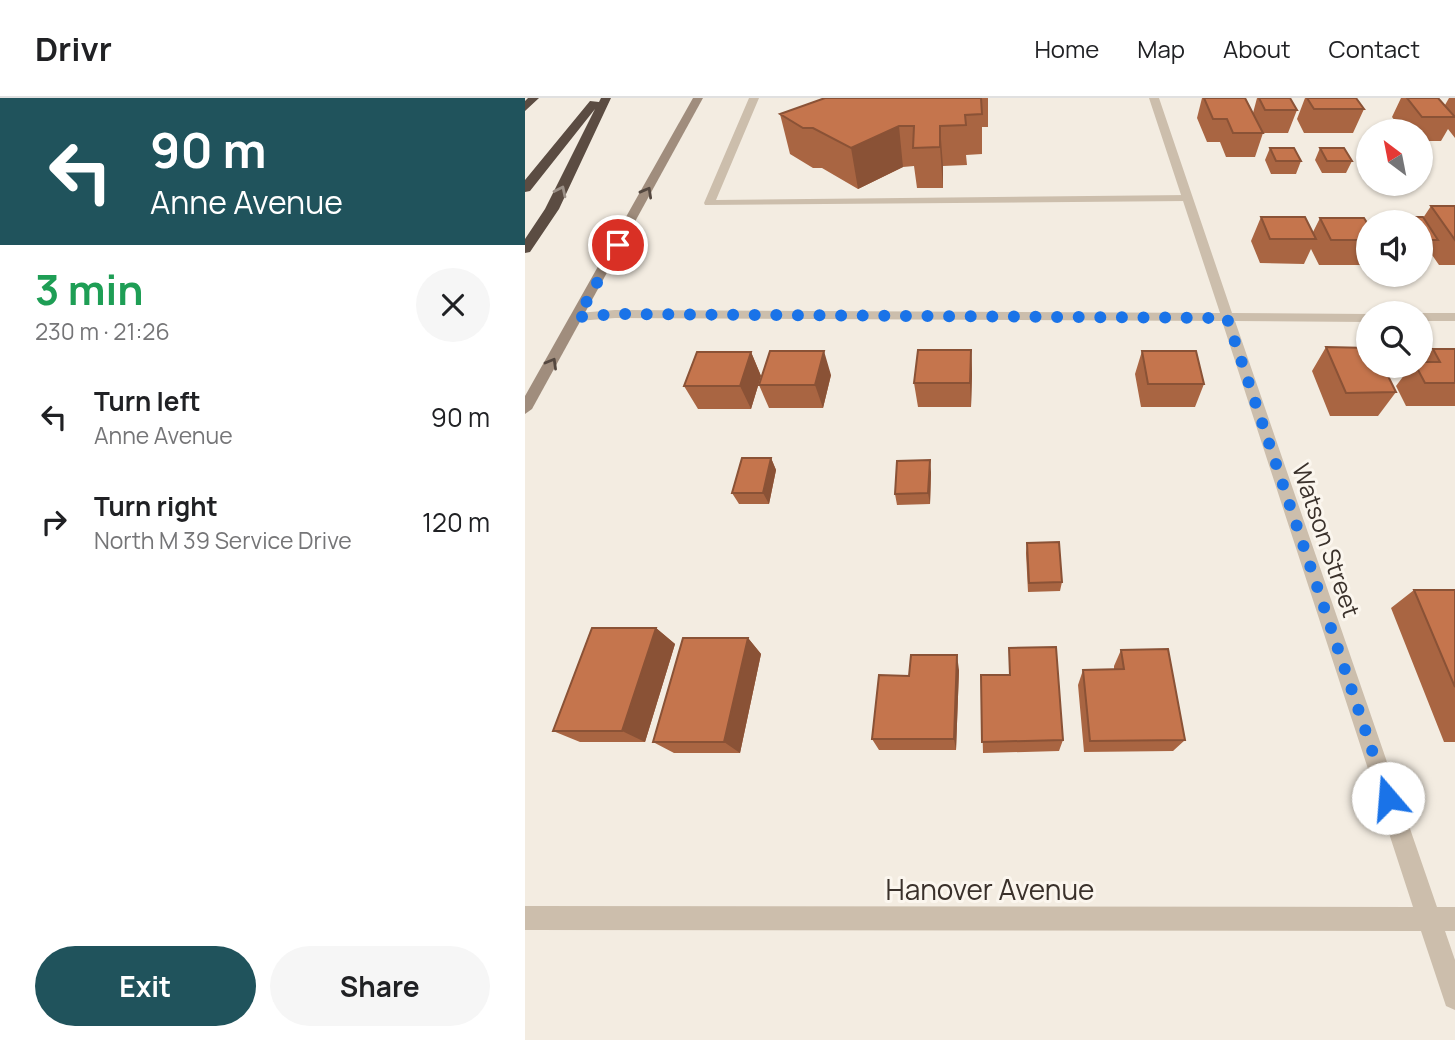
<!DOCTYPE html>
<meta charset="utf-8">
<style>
body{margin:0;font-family:Manrope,sans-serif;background:#f6f6f6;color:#202124;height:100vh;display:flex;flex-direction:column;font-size:26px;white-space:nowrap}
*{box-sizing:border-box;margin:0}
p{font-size:23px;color:#757577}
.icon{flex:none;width:38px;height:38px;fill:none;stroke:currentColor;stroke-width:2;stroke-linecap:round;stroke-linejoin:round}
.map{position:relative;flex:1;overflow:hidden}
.panel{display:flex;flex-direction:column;background:#fff;width:525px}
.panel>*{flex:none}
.top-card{background:#20535c;color:#fff;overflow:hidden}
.needle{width:46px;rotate:328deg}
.fabs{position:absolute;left:831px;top:21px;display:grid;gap:14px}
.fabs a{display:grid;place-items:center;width:77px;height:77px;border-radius:50%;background:#fff;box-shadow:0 2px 5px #0004;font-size:35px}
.pin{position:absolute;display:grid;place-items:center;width:60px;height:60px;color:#fff;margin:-30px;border:4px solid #fff;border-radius:50%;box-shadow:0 2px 7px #0007}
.me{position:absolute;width:77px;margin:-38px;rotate:342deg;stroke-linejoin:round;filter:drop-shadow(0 0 5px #0008)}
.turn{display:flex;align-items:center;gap:24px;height:147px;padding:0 35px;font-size:32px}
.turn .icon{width:91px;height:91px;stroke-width:2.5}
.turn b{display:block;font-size:49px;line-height:60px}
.round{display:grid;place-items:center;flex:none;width:74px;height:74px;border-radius:37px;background:#f6f6f6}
.head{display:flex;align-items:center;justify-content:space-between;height:119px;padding:0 35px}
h1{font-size:42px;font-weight:700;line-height:52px;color:#1e9e55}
.button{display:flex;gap:14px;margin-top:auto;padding:14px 35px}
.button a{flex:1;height:80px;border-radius:42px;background:#20535c;color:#fff;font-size:28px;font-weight:700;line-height:80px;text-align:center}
.button a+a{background:#f6f6f6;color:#202124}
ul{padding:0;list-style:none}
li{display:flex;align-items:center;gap:21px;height:105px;padding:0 35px}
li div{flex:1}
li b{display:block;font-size:26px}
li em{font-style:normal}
header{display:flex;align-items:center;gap:42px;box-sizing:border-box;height:98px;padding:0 35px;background:#fff;border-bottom:2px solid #e0e0e0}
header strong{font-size:33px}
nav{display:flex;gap:38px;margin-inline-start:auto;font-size:24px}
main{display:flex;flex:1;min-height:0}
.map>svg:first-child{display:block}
</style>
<header>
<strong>Drivr</strong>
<nav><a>Home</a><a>Map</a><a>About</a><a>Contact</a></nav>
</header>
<main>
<section class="panel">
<div class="top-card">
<div class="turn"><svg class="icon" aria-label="left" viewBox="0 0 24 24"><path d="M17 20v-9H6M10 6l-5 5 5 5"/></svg><div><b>90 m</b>Anne Avenue</div></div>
</div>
<div class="head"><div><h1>3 min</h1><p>230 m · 21:26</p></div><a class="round"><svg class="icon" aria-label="close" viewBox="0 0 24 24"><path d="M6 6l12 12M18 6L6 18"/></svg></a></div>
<ul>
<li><svg class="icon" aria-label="left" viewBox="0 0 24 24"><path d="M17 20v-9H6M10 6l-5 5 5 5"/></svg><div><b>Turn left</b><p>Anne Avenue</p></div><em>90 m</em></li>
<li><svg class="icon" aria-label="right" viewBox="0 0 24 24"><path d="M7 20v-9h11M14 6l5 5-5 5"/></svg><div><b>Turn right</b><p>North M 39 Service Drive</p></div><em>120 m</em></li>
</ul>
<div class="button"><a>Exit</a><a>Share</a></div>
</section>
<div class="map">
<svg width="930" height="942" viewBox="0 0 930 942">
<rect width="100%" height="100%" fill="#f3ece1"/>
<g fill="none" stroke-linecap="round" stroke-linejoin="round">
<path fill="#ccbeac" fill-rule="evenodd" d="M 224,0 L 234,0 L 191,102 L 662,97 L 667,100 L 662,103 L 180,107 L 179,105 Z"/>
<path fill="#ccbeac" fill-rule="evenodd" d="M 624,0 L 634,0 L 707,215 L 844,216 L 844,224 L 710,223 L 912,809 L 930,809 L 930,833 L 920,833 L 930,862 L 930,912 L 921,908 L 896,833 L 0,832 L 0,808 L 888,809 L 697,223 L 90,220 L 53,223 L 47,219 L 53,215 L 90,212 L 695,215 Z
M 895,215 L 930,215 L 930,223 L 896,223 Z"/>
<path fill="#a08d7d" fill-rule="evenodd" d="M 168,0 L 178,0 L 7,311 L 0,316 L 0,298 Z"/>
<path fill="#5b4c42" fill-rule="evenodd" d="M 3,0 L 14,0 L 0,13 L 0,3 Z
M 76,0 L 86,0 L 34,111 L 5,154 L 0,155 L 0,141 L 20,111 L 70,11 L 5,93 L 0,94 L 0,82 L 65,3 L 74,4 Z"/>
</g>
<path fill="#a96542" d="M 300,0 L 463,0 L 463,29 L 457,29 L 457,56 L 441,57 L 442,67 L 418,68 L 418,90 L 392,90 L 389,68 L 378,69 L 333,91 L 297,70 L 288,70 L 265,56 L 255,16 Z
M 677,0 L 720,0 L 728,15 L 732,0 L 765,0 L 772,12 L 763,35 L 738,35 L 730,59 L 701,59 L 695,44 L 682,44 L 672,20 Z
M 780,0 L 831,0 L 839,11 L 828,35 L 779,35 L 772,21 Z
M 876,0 L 913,0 L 920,7 L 924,0 L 930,0 L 930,40 L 923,31 L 916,43 L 896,43 L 896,33 L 878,33 L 867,19 Z
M 745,50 L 776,63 L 771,76 L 746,76 L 740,62 Z
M 795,50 L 827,63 L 821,75 L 797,75 L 790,62 Z
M 906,108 L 930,108 L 930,167 L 914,167 L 905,154 L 896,166 L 896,124 L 850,124 L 853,119 L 898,120 Z
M 736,119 L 788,134 L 795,120 L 844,128 L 844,158 L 838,167 L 794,167 L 786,151 L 779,166 L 735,165 L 726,143 Z
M 801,249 L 871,294 L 853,318 L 805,318 L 787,273 Z
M 908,251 L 930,251 L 930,308 L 881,308 L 871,288 L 886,268 L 896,268 Z
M 446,252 L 447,276 L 446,309 L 393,309 L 389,285 Z
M 617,253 L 679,286 L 670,309 L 616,309 L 610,276 Z
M 226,254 L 236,278 L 226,311 L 173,311 L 159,288 Z
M 306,277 L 298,310 L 244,310 L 234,287 Z
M 246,360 L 251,372 L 244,406 L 214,406 L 207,395 Z
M 406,374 L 405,406 L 372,407 L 370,396 Z
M 502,445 L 537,484 L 535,493 L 503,494 L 501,455 Z
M 889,492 L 930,492 L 930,644 L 919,644 L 866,510 Z
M 131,530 L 150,546 L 120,644 L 55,644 L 28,633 Z
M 223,540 L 236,556 L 215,655 L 149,655 L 128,644 Z
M 484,550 L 538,642 L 534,653 L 458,655 L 456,577 L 484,577 Z
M 596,552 L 660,642 L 648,653 L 559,654 L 553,587 L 558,572 L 589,571 L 589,568 Z
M 434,572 L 431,652 L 354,652 L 347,641 L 384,578 Z"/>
<path fill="#8a5236" d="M 374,28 L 378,69 L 333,91 L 326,50 Z
M 415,28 L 418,68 L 418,90 L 415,49 Z
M 446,252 L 447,276 L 446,309 L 445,285 Z
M 299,253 L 306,277 L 298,310 L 290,287 Z
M 226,254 L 236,278 L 226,311 L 215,288 Z
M 246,360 L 251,372 L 244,406 L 238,395 Z
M 405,362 L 406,374 L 405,406 L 403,395 Z
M 131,530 L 150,546 L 120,644 L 97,633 Z
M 223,540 L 236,556 L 215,655 L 199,644 Z
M 432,557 L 434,572 L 431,652 L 429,641 Z"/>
<path fill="#c5754d" stroke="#8a5236" stroke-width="2" d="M 300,0 L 456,0 L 457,16 L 440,17 L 441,27 L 415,28 L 415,49 L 388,50 L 389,28 L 374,28 L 326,50 L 288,30 L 278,30 L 255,16 Z
M 679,0 L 720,0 L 738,35 L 708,35 L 702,21 L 688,21 Z
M 734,0 L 765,0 L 772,12 L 740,12 Z
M 782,0 L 831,0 L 839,11 L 789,11 Z
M 882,0 L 913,0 L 930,19 L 897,19 Z
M 745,50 L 769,50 L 776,63 L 751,63 Z
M 795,50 L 819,50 L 827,63 L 802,63 Z
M 906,108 L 930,108 L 930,142 Z
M 736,119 L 780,119 L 791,141 L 745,141 Z
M 853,119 L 898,119 L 913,142 L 896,142 L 896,124 L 856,124 Z
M 795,120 L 839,120 L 844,128 L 844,142 L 806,142 Z
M 801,249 L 844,250 L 844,268 L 858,268 L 871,294 L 821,295 Z
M 908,251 L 930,251 L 930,285 L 900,285 L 891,268 L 896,268 L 896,264 L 915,264 Z
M 393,252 L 446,252 L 445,285 L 389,285 Z
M 245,253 L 299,253 L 290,287 L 234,287 Z
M 617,253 L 671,253 L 679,286 L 623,286 Z
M 172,254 L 226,254 L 215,288 L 159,288 Z
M 217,360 L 246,360 L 238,395 L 207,395 Z
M 405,362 L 403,395 L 370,396 L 372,363 Z
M 534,444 L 537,484 L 504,485 L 502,445 Z
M 889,492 L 930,492 L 930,589 Z
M 67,530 L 131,530 L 97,633 L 28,633 Z
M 158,540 L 223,540 L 199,644 L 128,644 Z
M 531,549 L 538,642 L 457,644 L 456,577 L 485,577 L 484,550 Z
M 643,551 L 660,642 L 565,643 L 558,572 L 599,571 L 596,552 Z
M 386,557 L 432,557 L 429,641 L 347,641 L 354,577 L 384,578 Z"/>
<defs><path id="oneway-chevron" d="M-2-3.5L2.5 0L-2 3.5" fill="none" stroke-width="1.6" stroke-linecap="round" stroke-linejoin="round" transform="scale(1.75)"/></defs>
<use stroke="#9b9087" href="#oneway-chevron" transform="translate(36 93) rotate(-64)"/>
<g stroke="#544840">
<use href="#oneway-chevron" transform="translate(122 94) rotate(-61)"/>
<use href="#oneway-chevron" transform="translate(27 265) rotate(-60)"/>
</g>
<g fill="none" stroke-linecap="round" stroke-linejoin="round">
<path stroke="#1a73e8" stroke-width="12" stroke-dasharray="0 21.6" d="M 93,147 L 53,219 L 90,216 L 702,220 L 863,700"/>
</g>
<g text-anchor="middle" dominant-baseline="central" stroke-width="6" stroke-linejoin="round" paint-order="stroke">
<g font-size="24" fill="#3a312b" stroke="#fbf6ee">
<text transform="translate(802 442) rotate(71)">Watson Street</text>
</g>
<g font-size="28" fill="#3a312b" stroke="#fbf6ee">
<text x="465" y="791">Hanover Avenue</text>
</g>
</g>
</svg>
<div class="fabs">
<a><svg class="needle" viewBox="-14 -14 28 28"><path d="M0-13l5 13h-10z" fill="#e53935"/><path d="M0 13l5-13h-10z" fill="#757577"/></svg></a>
<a><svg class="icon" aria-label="sound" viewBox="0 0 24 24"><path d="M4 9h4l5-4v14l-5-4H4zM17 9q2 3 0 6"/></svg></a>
<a><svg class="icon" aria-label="search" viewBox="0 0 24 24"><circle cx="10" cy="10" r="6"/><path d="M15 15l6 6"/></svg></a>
</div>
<div class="pin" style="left:93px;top:147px;background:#d93025"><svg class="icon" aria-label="arrive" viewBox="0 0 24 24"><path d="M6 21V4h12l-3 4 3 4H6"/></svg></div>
<svg class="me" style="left:863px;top:700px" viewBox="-20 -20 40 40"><circle r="19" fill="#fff"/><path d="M0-13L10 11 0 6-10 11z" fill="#1a73e8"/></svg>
</div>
</main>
